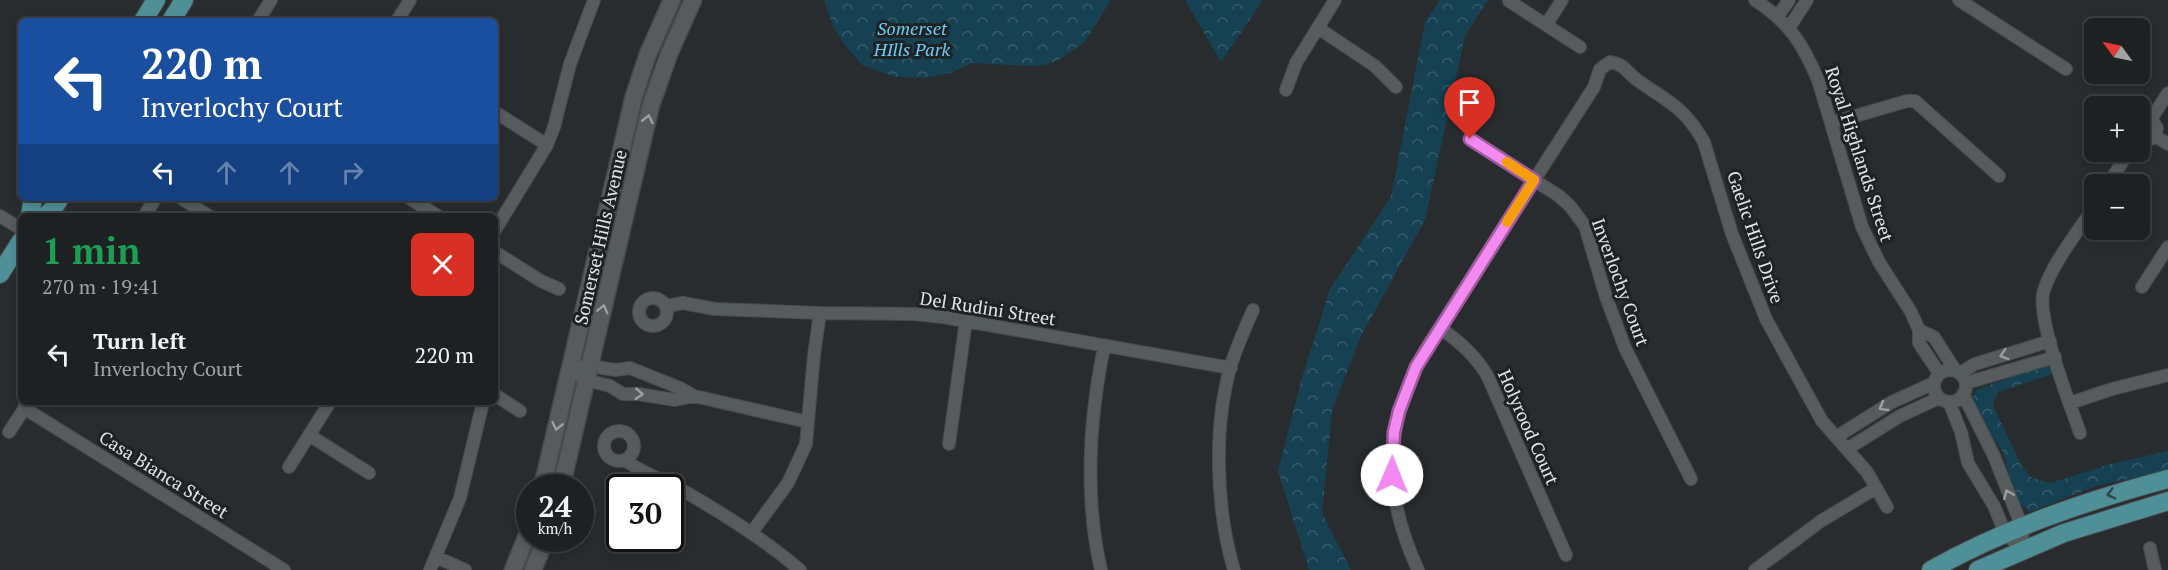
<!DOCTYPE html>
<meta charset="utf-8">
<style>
body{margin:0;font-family:"PT Serif",serif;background:#2b2e2f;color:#f1f3f6;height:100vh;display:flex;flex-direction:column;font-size:22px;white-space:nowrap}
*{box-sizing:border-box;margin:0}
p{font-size:20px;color:#a1a3a5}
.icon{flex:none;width:33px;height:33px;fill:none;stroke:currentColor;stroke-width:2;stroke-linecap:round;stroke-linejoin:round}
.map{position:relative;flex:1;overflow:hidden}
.drawer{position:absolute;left:18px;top:213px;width:480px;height:192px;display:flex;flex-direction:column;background:#1e2122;border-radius:9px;box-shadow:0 3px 9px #0003,0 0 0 2px #3c3e40}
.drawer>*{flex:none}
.top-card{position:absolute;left:18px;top:18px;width:480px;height:183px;border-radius:9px;box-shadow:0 3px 9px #0003,0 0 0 2px #3c3e40;background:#1a4fa0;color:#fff;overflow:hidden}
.needle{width:39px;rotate:303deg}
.fabs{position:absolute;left:2084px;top:18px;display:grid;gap:12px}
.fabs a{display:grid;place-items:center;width:66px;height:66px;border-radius:9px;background:#1e2122;box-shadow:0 3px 9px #0003,0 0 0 2px #3c3e40;font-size:30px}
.speed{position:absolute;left:516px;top:474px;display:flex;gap:12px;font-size:30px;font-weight:700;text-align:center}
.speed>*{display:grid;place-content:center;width:78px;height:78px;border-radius:50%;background:#1e2122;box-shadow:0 3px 9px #0003,0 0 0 2px #3c3e40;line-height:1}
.speed small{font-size:15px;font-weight:400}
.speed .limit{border:3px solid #111;border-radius:9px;background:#fff;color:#111}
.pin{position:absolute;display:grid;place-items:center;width:51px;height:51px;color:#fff;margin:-62px -26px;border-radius:50% 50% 50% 0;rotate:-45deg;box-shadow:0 0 6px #0007}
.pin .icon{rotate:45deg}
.me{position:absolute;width:66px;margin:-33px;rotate:1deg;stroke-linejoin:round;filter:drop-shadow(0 0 4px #0008)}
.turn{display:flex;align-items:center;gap:21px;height:126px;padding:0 24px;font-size:27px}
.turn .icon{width:78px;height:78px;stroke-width:2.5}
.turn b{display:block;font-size:42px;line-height:51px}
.lanes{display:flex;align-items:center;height:57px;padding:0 24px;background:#0003;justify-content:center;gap:30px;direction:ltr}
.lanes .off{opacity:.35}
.round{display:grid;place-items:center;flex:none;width:63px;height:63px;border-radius:9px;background:#2b2e2f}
.overview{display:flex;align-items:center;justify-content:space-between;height:102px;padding:0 24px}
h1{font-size:36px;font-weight:600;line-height:45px;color:#1e9e55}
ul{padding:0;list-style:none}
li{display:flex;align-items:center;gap:18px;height:78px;padding:0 24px}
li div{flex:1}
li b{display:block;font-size:22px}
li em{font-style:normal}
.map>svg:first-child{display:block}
</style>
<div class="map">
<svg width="2168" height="570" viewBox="0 0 2168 570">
<defs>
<pattern id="park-crowns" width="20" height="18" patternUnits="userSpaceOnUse" patternTransform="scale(1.5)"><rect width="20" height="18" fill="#154152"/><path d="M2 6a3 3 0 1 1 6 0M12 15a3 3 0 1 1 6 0" fill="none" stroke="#375c6b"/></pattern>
</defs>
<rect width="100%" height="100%" fill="#282c2e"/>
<path fill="url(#park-crowns)" d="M 824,0 L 1111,0 L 1084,43 L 1060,59 L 1046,65 L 1030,66 L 972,63 L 950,73 L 926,78 L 896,77 L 862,65 L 844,44 L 833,26 Z
M 1185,0 L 1263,0 L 1221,62 Z
M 1440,0 L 1488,0 L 1465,36 L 1425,220 L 1360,338 L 1332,411 L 1322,513 L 1351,570 L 1309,570 L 1278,471 L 1301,381 L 1330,289 L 1391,197 L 1425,22 Z
M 2050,363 L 2053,374 L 1998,392 L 1993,405 L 2022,467 L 2032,478 L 2051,483 L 2107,465 L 2168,451 L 2168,470 L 2096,486 L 2030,512 L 2017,501 L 2002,450 L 1978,417 L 1973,397 L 1976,390 Z"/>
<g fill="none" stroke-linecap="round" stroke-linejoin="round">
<defs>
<path id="street" d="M 1755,0 C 1789,22 1803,44 1818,80 L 1862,227 L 1879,262 L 1911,312 L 1919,330
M 1959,0 L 2066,69
M 1509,1 L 1580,47
M 1778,16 L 1789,0
M 258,21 L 271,0
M 397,21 L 410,0
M 1546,25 L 1562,0
M 1318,28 L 1375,66 L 1396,87
M 1789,28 L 1807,0
M 1286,90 L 1296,63 L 1335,0
M 495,112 L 547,145
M 2151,119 L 2168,93
M 2139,120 L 2143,118 L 2151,119 L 2157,128 L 2155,136 L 2149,140 L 2139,139
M 1831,123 L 1907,101 L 1915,101 L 1999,176
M 2155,136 L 2168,144
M 1470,139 L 1559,196 L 1570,206 L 1585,226 L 1606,297 L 1625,348 L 1691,479
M 2108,184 L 2129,152
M 181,198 L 209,216
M 409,198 L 438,216
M 0,216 L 21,229
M 144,216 L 156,198
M 495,230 L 547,145 L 554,127 L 570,64 L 594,0
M 495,252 L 541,281 L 559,289
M 2142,287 L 2168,247
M639 312a14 14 0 1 1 28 0a14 14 0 1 1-28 0Z
M 667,306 L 683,303 L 715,309 L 820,313 L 914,314 L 943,317 L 1231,368
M 1440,328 C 1460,342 1476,356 1488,377 L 1566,555
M 570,369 L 589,366 L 616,370 L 630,368 L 680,388 L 694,396 L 808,422
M1934 386a16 16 0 1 1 32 0a16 16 0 1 1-32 0Z
M 1939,373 L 1919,343 L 1919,330 L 1934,337 L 1955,370
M 1960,373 L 1975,364 L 2050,341
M 580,376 L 586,380 L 610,386 L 623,394 L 638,394 L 675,400 L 694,396
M 1966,383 L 2055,357
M 1963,394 L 1994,456 L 2022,527 L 2023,550
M 495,395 L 520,411
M 1949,402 L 1961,432 L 1968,463 L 1994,506 L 2005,533 L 2023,550
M 2070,403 L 2112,389 L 2168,375
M 24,408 L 284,570
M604 446a15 15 0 1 1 30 0a15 15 0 1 1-30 0Z
M 9,432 L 28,403
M 2080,433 C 2070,404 2035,316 2044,290 C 2053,262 2078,232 2094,207
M 309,435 L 369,473
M 1836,437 L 1892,402 L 1934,383
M 949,444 L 966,320
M 1847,449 L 1900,416 L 1939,398
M 625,460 C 642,473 663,480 682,490 C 724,514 764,539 800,570
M 289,467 L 330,402
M 752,532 L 788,483 L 806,444 L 814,355 L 820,313
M 2150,548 L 2155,570
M 436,557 L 465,570
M 430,570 L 460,498 L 483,402
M 1101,570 C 1084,496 1089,421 1104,347
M 1234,570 C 1216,509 1213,427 1231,365 C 1237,346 1245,328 1253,310
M 1418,570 C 1381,489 1384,428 1425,350 L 1594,87 L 1600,69 L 1610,62 C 1626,65 1625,71 1636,79 C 1667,102 1683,105 1704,142 L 1732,234 L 1766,319 L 1822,421 L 1867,472 L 1887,507
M 1755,570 L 1821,521 L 1876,488"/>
<path id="secondary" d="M 542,488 L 634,96 L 648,54 L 672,0
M 561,488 L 651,105 L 669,54 L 693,0
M 513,570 L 530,528
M 533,570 L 546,538"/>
<path id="primary" d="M 143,21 L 156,0
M 171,21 L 184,0
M 30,216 L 33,198
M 45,216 L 52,210 L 60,198
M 0,274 L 21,241
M 1931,570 C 2006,528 2086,501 2168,479
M 1978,570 L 2064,533 L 2168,501"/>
</defs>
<use href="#street" stroke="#484b4c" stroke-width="14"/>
<use href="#secondary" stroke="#484b4c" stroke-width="19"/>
<use href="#primary" stroke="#484b4c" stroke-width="20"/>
<use href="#street" stroke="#565b5d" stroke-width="12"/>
<use href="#secondary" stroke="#565b5d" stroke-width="16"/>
<use href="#primary" stroke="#4f8f98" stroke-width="18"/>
</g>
<defs><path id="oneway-chevron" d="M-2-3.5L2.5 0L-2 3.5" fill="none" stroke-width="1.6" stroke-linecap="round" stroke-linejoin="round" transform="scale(1.5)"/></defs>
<g stroke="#9ca0a2">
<use href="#oneway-chevron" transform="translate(648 119) rotate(-77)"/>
<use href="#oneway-chevron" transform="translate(603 309) rotate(-76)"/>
<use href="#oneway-chevron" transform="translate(2004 355) rotate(163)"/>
<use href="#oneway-chevron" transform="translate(639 394) rotate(4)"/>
<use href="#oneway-chevron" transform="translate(1883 407) rotate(150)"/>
<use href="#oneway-chevron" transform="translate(557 426) rotate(103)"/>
<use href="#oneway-chevron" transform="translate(2008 494) rotate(-113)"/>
</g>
<use stroke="#2f484d" href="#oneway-chevron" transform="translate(2111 494) rotate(165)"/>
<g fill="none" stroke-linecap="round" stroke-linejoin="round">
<defs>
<path id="route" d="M 1392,475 L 1394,432 L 1399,411 L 1416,367 L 1534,180 L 1470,139"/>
</defs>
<use href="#route" stroke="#9e5a9d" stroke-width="15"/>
<use href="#route" stroke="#f38af1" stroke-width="10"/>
<path stroke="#f59e0b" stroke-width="10" d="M 1507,162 L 1534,180 L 1507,222"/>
</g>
<g text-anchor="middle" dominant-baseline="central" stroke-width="6" stroke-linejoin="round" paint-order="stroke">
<g font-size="18" font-style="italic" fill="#69cdf6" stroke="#1e2224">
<text x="912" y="28">Somerset<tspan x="912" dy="21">HIlls Park</tspan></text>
</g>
<g font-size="18" fill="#e3e6e7" stroke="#1e2224">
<text transform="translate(1860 154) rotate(72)">Royal Highlands Street</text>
<text transform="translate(600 237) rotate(-77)">Somerset Hills Avenue</text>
<text transform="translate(1756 237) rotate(71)">Gaelic Hills Drive</text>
<text transform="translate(1621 282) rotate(70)">Inverlochy Court</text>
<text transform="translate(988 308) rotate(9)">Del Rudini Street</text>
<text transform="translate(1529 427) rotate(66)">Holyrood Court</text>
<text transform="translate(164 474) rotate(32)">Casa Bianca Street</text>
</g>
</g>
</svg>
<div class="fabs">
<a><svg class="needle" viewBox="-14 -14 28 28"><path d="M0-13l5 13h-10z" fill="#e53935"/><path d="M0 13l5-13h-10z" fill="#a1a3a5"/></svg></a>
<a>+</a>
<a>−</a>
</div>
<div class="speed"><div>24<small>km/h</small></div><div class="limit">30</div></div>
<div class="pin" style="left:1470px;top:139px;background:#d93025"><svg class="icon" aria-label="arrive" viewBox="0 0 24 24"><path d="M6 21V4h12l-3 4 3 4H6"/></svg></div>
<svg class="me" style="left:1392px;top:475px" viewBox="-20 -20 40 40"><circle r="19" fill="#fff"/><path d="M0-13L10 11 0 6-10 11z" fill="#f38af1"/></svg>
<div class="top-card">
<div class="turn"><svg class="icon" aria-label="left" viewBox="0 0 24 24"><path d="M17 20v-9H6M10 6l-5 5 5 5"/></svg><div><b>220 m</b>Inverlochy Court</div></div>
<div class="lanes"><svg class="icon" aria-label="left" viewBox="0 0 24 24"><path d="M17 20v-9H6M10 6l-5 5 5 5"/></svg><svg class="icon off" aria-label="ahead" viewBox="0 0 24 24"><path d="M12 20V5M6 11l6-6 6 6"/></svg><svg class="icon off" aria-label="ahead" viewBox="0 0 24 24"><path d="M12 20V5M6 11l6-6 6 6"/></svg><svg class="icon off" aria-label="right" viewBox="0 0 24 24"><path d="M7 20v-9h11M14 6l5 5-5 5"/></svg></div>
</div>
<section class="drawer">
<div class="overview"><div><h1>1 min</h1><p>270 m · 19:41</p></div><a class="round" style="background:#d93025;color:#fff"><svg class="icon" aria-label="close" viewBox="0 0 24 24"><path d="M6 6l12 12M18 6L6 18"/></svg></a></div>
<ul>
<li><svg class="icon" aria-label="left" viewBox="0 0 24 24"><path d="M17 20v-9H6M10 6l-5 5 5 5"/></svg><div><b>Turn left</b><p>Inverlochy Court</p></div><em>220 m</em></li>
</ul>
</section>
</div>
